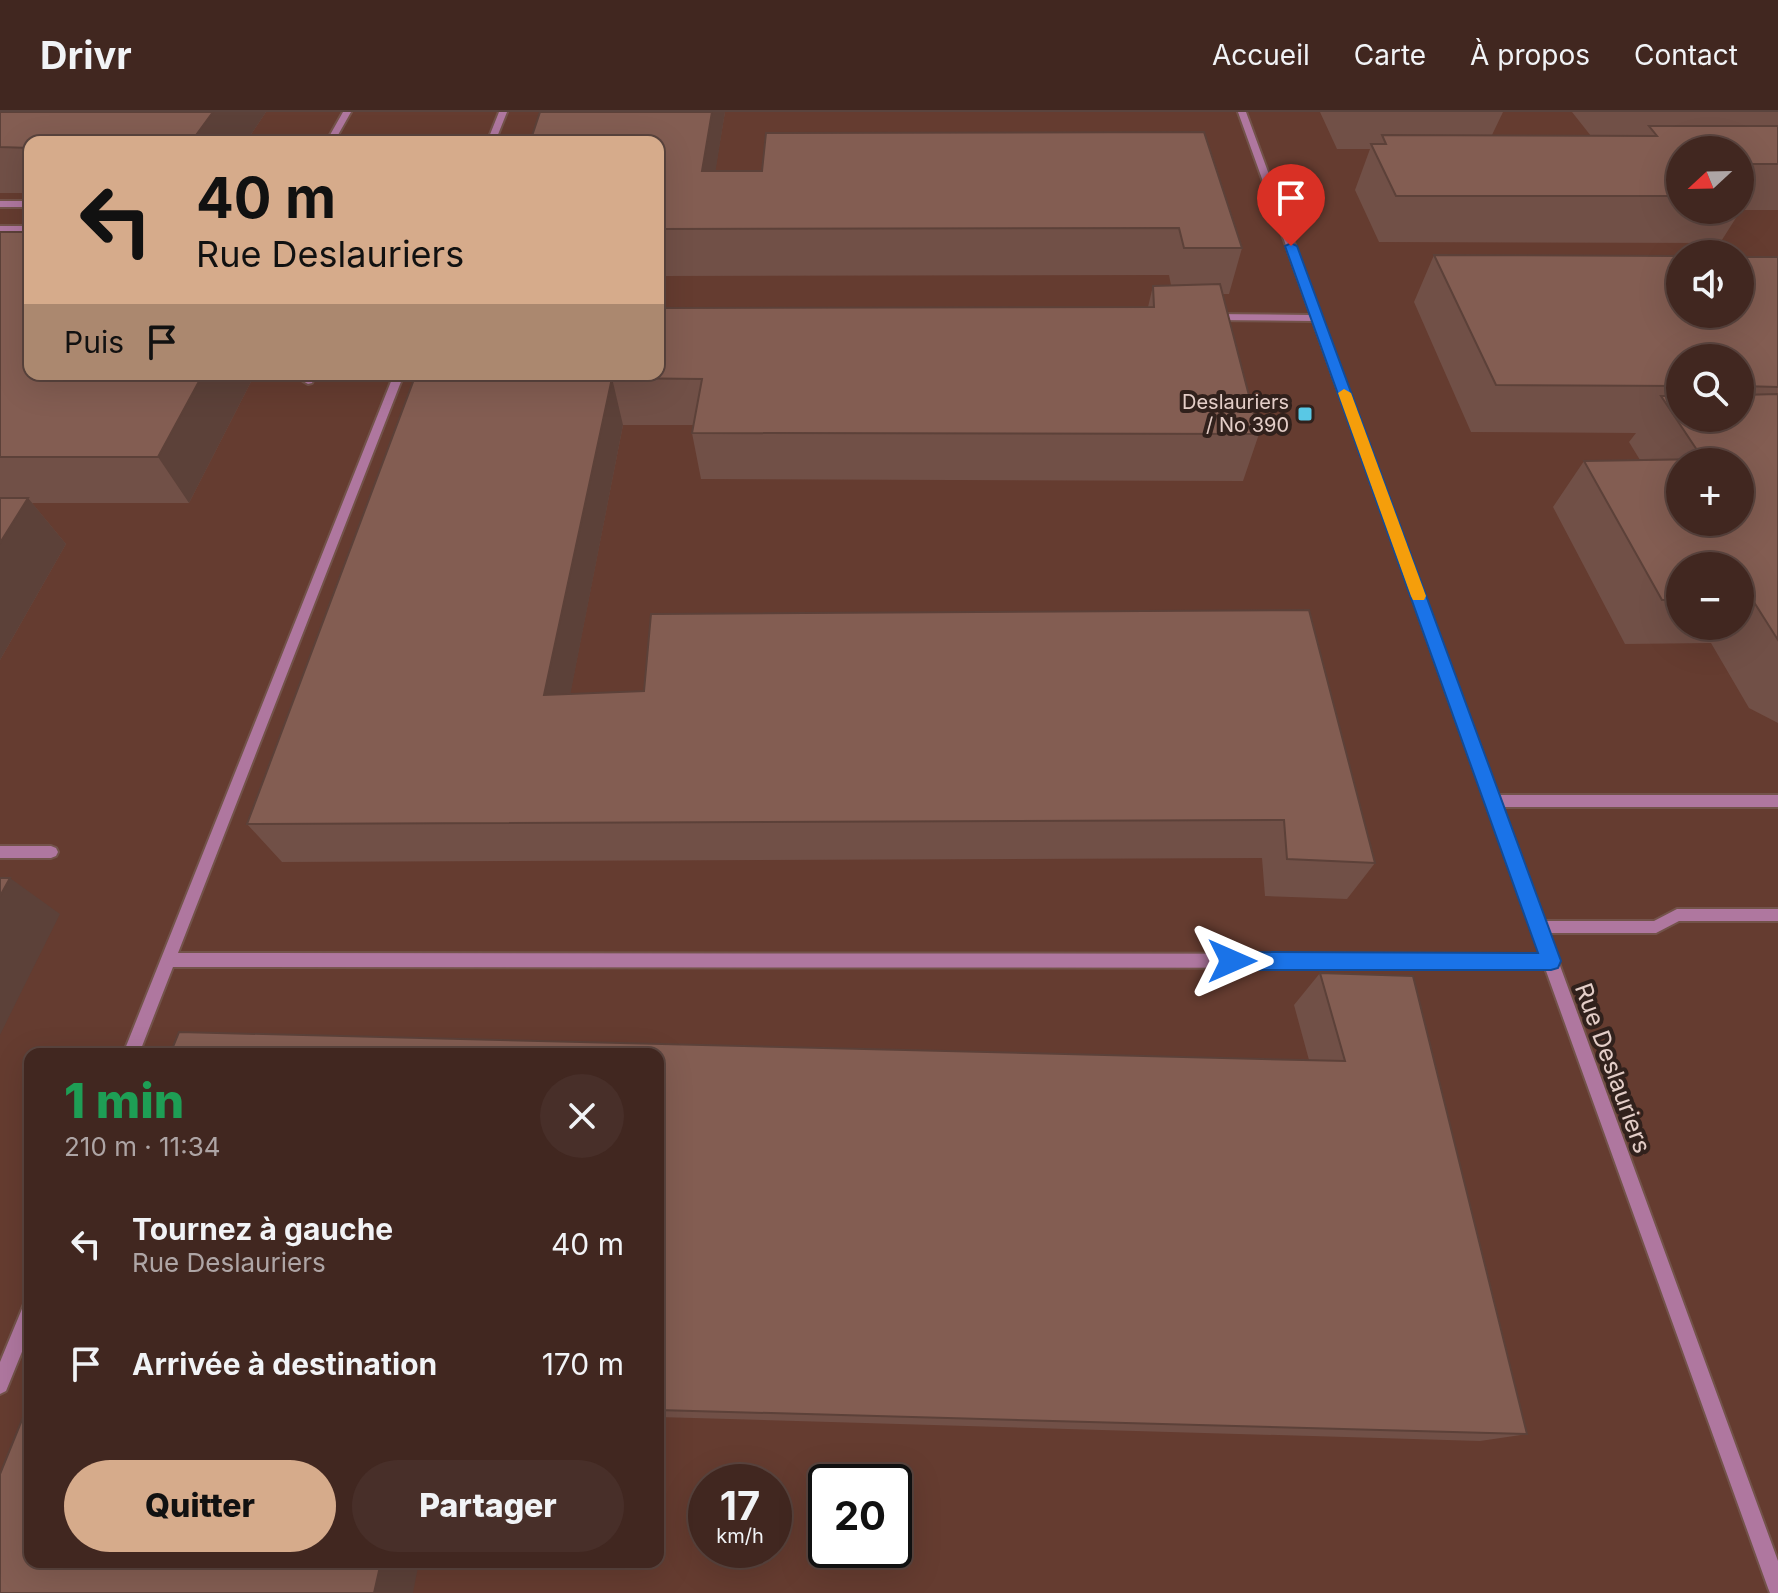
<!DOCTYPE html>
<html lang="fr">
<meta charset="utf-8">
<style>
body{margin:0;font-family:Inter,sans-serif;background:#482f29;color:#f1f3f6;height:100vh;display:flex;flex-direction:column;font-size:30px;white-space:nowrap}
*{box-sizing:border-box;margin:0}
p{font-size:26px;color:#aea5a5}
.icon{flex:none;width:44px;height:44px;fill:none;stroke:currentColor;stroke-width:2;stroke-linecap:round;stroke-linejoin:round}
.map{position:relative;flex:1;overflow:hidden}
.side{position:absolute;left:24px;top:936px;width:640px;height:520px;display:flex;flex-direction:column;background:#412720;border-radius:16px;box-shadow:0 8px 32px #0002,0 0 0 2px #5a443e}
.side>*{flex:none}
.hud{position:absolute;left:24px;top:24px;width:640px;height:244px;border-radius:16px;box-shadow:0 8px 32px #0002,0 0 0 2px #5a443e;background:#d6ab8b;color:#111;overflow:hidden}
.needle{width:52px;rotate:248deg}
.fabs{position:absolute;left:1666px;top:24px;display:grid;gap:16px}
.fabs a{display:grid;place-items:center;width:88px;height:88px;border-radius:50%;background:#412720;box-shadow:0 8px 32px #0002,0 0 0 2px #5a443e;font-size:40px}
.speed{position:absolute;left:688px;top:1352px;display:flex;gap:16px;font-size:40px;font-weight:700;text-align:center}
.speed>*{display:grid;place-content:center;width:104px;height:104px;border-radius:50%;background:#412720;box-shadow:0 8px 32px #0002,0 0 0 2px #5a443e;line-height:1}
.speed small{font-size:20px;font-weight:400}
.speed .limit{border:4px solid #111;border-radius:12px;background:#fff;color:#111}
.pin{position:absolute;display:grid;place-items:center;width:68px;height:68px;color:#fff;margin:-82px -34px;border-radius:50% 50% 50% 0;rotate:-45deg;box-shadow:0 0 8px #0007}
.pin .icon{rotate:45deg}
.me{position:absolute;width:88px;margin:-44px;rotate:90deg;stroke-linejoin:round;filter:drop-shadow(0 0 6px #0008)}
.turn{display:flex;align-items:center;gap:28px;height:168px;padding:0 40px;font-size:36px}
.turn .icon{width:104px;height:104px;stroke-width:2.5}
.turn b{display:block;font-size:56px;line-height:68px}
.then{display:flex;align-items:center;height:76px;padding:0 40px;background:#0003;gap:16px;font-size:30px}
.round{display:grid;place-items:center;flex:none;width:84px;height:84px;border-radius:42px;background:#482f29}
.head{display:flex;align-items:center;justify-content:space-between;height:136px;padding:0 40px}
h1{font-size:48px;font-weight:800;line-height:60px;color:#1e9e55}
.cta{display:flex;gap:16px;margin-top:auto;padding:16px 40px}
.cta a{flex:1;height:92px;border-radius:48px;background:#d6ab8b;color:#111;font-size:32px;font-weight:800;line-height:92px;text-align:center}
.cta a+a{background:#482f29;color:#f1f3f6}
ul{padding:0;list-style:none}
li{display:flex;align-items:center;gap:24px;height:120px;padding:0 40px}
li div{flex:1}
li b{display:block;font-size:30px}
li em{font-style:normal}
header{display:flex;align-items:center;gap:48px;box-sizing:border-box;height:112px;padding:0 40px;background:#412720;border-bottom:2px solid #5a443e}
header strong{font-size:38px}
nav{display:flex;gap:44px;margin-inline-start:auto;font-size:28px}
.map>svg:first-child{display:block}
</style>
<header>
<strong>Drivr</strong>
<nav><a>Accueil</a><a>Carte</a><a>À propos</a><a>Contact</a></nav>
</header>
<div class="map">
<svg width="1778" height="1481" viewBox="0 0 1778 1481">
<rect width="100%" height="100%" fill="#57342a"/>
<path fill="#653c30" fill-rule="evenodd" d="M 0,0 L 1778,0 L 1778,1481 L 0,1481 ZM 30,30 L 658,30 L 658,262 L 30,262 ZM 1680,38 L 1740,38 L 1740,98 L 1680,98 ZM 1680,142 L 1740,142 L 1740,202 L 1680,202 ZM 1680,246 L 1740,246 L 1740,306 L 1680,306 ZM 1680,350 L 1740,350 L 1740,410 L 1680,410 ZM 1680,454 L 1740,454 L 1740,514 L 1680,514 ZM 30,942 L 658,942 L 658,1450 L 30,1450 ZM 706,1370 L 774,1370 L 774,1438 L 706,1438 ZM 826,1370 L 894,1370 L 894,1438 L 826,1438 Z"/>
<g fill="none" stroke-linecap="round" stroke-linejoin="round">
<defs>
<path id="minor" d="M 343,0 L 351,0 L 334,30 L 326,30 Z
M 499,0 L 507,0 L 495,30 L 487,30 Z
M 1238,0 L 1246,0 L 1497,683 L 1778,683 L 1778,695 L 1501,695 L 1543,809 L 1654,809 L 1677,797 L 1778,797 L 1778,809 L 1679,809 L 1656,821 L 1548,821 L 1778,1449 L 1778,1481 L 1770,1481 L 1768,1476 L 1545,856 L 173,855 L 139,942 L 123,942 L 394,262 L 404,262 L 178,841 L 1540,842 L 1313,209 L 1210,208 L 1205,205 L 1210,202 L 1311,203 Z
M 0,89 L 30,89 L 30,95 L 0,95 Z
M 0,114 L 30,114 L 30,120 L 0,120 Z
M 306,262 L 316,262 L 312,271 L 308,272 L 303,269 Z
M 0,734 L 51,734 L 56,736 L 58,740 L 56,744 L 51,746 L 0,746 Z
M 30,1189 L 30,1220 L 6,1279 L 0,1282 L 0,1250 L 24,1192 Z"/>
</defs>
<use href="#minor" stroke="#73534a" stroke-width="4"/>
<use href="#minor" fill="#af779f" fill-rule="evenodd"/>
</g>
<path fill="#715047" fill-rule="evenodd" d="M 0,0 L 266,0 L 246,30 L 30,30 L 30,81 L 0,81 Z
M 540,0 L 725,0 L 715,59 L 762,59 L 1204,20 L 1242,136 L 1229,182 L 1222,182 L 1259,322 L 1243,369 L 701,367 L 692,321 L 694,313 L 623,313 L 570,582 L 644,579 L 1309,498 L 1375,751 L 1347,787 L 1265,784 L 1262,746 L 282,750 L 247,712 L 416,262 L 1148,195 L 1153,174 L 1171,173 L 1169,163 L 658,164 L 658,30 Z
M 1320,0 L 1503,0 L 1492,23 L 1591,24 L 1572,0 L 1778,0 L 1778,98 L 1741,98 L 1720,131 L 1379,130 L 1355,78 L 1370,37 L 1337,37 ZM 1680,38 L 1740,38 L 1740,98 L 1680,98 Z
M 0,120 L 255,262 L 189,391 L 32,391 L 66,432 L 0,548 Z
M 1434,143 L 1778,145 L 1778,611 L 1749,596 L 1711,531 L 1625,532 L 1553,395 L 1584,349 L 1640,348 L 1629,330 L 1636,321 L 1471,320 L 1414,190 ZM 1680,246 L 1740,246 L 1740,306 L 1680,306 ZM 1680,454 L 1740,454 L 1740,514 L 1680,514 Z
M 1320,861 L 1527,1322 L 1480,1329 L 658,1305 L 658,942 L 1309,948 L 1294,893 Z"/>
<path fill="#5c4139" d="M 213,0 L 246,0 L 254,18 L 246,30 L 191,30 Z
M 246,0 L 266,0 L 254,18 Z
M 712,0 L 725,0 L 708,106 L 702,59 Z
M 203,262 L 255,262 L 189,391 L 158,345 Z
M 612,266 L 623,313 L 562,625 L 544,583 Z
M 28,386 L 66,432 L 0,548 L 0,431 Z
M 10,766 L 60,802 L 0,923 L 0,784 Z
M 381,1450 L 419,1450 L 413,1481 L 374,1481 Z"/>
<path fill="#835d52" stroke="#5c4139" stroke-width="2" fill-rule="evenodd" d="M 0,0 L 213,0 L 191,30 L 30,30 L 30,36 L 0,35 Z
M 540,0 L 712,0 L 702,59 L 762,59 L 766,21 L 1204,20 L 1242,136 L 1184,136 L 1179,116 L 658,117 L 658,30 L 530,30 Z
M 1649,14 L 1778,14 L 1778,52 L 1740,52 L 1740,38 L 1680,38 L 1680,84 L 1396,84 L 1371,32 L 1386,32 L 1382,23 L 1657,24 Z
M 1740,71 L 1750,84 L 1740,84 Z
M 0,120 L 30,120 L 30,262 L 203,262 L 158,345 L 0,345 Z
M 1434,143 L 1680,144 L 1680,202 L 1740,202 L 1740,145 L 1778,145 L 1778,275 L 1740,274 L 1740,246 L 1680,246 L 1680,274 L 1496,273 Z
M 1220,172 L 1259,322 L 692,321 L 702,267 L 612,266 L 544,583 L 644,579 L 651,502 L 1309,498 L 1375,751 L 1287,747 L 1284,708 L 247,712 L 416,262 L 658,262 L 658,196 L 1154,195 L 1153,174 Z
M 1778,282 L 1778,528 L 1752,487 L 1740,487 L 1740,454 L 1680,454 L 1680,488 L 1662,488 L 1584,349 L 1703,347 L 1661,284 L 1680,284 L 1680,306 L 1740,306 L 1740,283 ZM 1680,350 L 1740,350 L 1740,410 L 1680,410 Z
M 0,386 L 28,386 L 0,431 Z
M 0,766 L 10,766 L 0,784 Z
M 1320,861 L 1413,864 L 1527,1322 L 658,1298 L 658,942 L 170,942 L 179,920 L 1345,949 Z
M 30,1288 L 30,1450 L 381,1450 L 374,1481 L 0,1481 L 0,1362 Z"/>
<path fill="#1a73e8" stroke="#114b97" stroke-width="2" d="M 1291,131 L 1297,134 L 1561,849 L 1558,856 L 1551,858 L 1232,858 L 1225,855 L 1222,849 L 1225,843 L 1232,840 L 1538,841 L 1285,134 Z"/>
<path fill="#f59e0b" d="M 1344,277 L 1351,281 L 1426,484 L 1424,488 L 1413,488 L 1411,484 L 1338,281 Z"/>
<rect fill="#59c8e5" stroke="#31211c" stroke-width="3" x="1297" y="294" width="16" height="16" rx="4"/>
<g text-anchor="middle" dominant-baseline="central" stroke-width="8" stroke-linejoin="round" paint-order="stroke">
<g font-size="20" fill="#e4cec8" stroke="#31211c" text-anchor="end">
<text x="1289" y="290">Deslauriers<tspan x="1289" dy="23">/ No 390</tspan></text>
</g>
<g font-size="24" fill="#e4cec8" stroke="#31211c">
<text transform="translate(1613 956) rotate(70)">Rue Deslauriers</text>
</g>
</g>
</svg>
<div class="fabs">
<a><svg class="needle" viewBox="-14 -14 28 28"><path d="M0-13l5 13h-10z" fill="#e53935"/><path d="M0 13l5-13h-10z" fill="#aea5a5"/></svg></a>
<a><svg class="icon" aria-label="sound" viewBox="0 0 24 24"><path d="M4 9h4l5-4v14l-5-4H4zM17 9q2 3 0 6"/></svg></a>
<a><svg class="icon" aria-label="search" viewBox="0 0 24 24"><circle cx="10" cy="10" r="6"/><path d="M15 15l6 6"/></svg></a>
<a>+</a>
<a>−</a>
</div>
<div class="speed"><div>17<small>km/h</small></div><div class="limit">20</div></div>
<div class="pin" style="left:1291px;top:134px;background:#d93025"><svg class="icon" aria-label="arrive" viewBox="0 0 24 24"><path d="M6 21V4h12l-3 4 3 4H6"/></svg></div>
<svg class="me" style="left:1232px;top:849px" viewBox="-20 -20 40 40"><path d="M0-17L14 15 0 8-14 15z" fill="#1a73e8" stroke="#fff" stroke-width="4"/></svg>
<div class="hud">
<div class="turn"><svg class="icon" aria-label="left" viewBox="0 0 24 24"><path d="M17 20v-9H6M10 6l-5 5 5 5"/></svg><div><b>40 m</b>Rue Deslauriers</div></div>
<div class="then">Puis<svg class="icon" aria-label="arrive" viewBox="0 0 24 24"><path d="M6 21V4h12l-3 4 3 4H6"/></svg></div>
</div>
<section class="side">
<div class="head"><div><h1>1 min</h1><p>210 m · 11:34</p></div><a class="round"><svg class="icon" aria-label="close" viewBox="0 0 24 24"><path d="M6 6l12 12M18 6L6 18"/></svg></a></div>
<ul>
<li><svg class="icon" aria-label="left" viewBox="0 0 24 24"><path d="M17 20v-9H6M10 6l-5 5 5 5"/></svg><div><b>Tournez à gauche</b><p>Rue Deslauriers</p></div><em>40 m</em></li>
<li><svg class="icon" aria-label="arrive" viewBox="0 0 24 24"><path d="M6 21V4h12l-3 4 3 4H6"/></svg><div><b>Arrivée à destination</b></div><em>170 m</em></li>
</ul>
<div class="cta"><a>Quitter</a><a>Partager</a></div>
</section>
</div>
